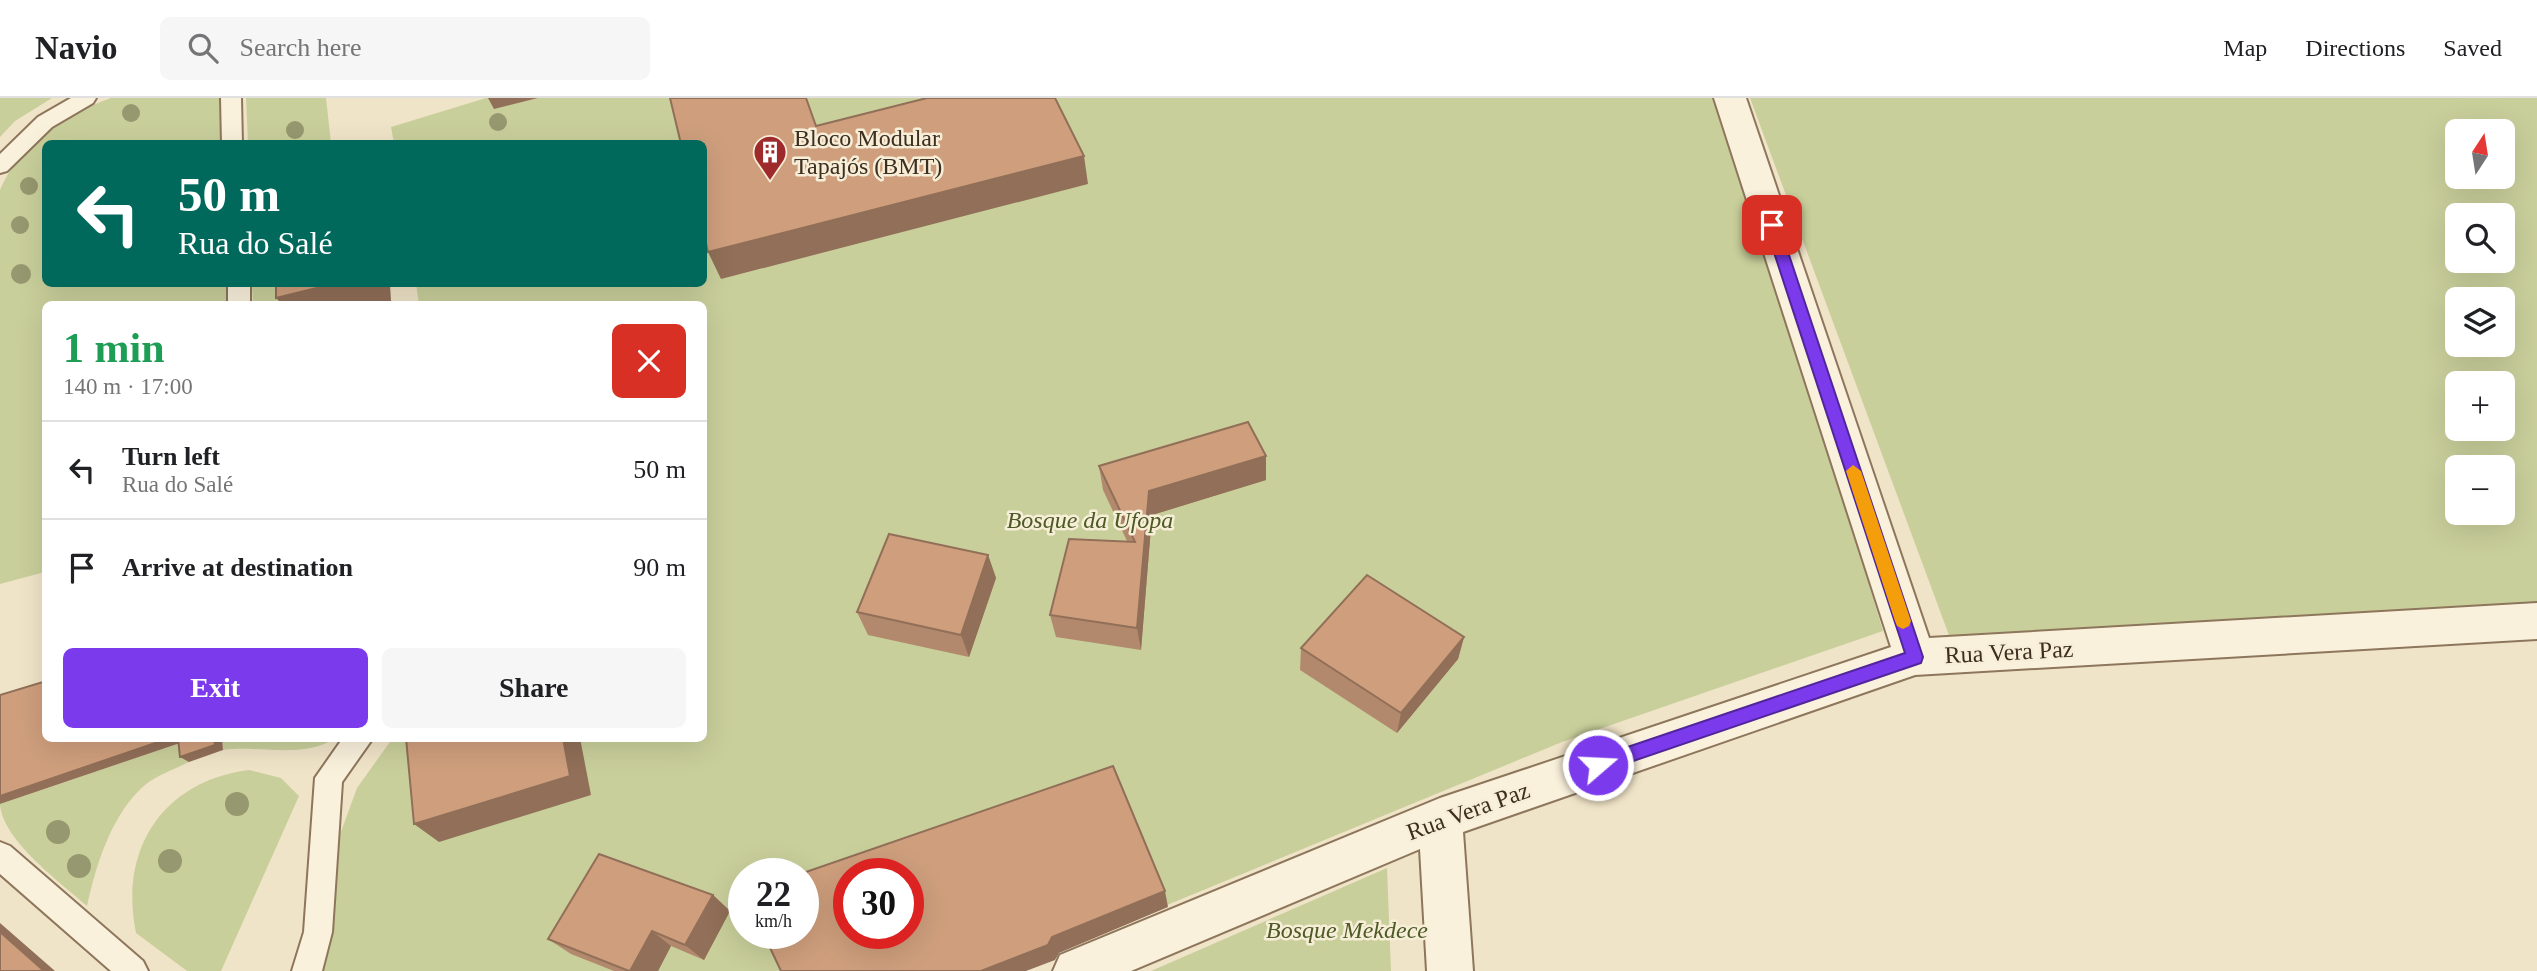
<!DOCTYPE html>
<meta charset="utf-8">
<style>
body{margin:0;font-family:Georgia,serif;background:#f6f6f6;color:#202124;height:100vh;display:flex;flex-direction:column;font-size:26px;white-space:nowrap}
*{box-sizing:border-box;margin:0}
p{font-size:23px;color:#757577}
.icon{flex:none;width:38px;height:38px;fill:none;stroke:currentColor;stroke-width:2;stroke-linecap:round;stroke-linejoin:round}
.map{position:relative;flex:1;overflow:hidden}
.sheet{position:absolute;left:42px;top:203px;width:665px;height:441px;display:flex;flex-direction:column;background:#fff;border-radius:10px;box-shadow:0 7px 28px #0002}
.sheet>*{flex:none}
.top-card{position:absolute;left:42px;top:42px;width:665px;height:147px;border-radius:10px;box-shadow:0 7px 28px #0002;background:#00695c;color:#fff;overflow:hidden}
.needle{width:46px;rotate:12deg}
.fabs{position:absolute;left:2445px;top:21px;display:grid;gap:14px}
.fabs a{display:grid;place-items:center;width:70px;height:70px;border-radius:10px;background:#fff;box-shadow:0 7px 28px #0002;font-size:35px}
.speed{position:absolute;left:728px;top:760px;display:flex;gap:14px;font-size:35px;font-weight:700;text-align:center}
.speed>*{display:grid;place-content:center;width:91px;height:91px;border-radius:50%;background:#fff;box-shadow:0 7px 28px #0002;line-height:1}
.speed small{font-size:18px;font-weight:400}
.speed .limit{border:10px solid #d22;background:#fff;color:#111}
.pin{position:absolute;display:grid;place-items:center;width:60px;height:60px;color:#fff;margin:-30px;border-radius:14px;box-shadow:0 4px 10px #0006}
.me{position:absolute;width:77px;margin:-38px;rotate:71deg;stroke-linejoin:round;filter:drop-shadow(0 0 5px #0008)}
.turn{display:flex;align-items:center;gap:24px;height:147px;padding:0 21px;font-size:32px}
.turn .icon{width:91px;height:91px;stroke-width:2.5}
.turn b{display:block;font-size:49px;line-height:60px}
.round{display:grid;place-items:center;flex:none;width:74px;height:74px;border-radius:10px;background:#f6f6f6}
.summary{display:flex;align-items:center;justify-content:space-between;height:119px;padding:0 21px}
h1{font-size:42px;font-weight:700;line-height:52px;color:#1e9e55}
.button{display:flex;gap:14px;margin-top:auto;padding:14px 21px}
.button a{flex:1;height:80px;border-radius:10px;background:#7c3aed;color:#fff;font-size:28px;font-weight:700;line-height:80px;text-align:center}
.button a+a{background:#f6f6f6;color:#202124}
ul{padding:0;list-style:none}
li{display:flex;align-items:center;gap:21px;height:98px;padding:0 21px;border-top:2px solid #e0e0e0}
li div{flex:1}
li b{display:block;font-size:26px}
li em{font-style:normal}
header{display:flex;align-items:center;gap:42px;box-sizing:border-box;height:98px;padding:0 35px;background:#fff;border-bottom:2px solid #e0e0e0}
header strong{font-size:33px}
nav{display:flex;gap:38px;margin-inline-start:auto;font-size:24px}
.search{width:490px;height:63px;background:#f6f6f6;display:flex;align-items:center;gap:18px;box-sizing:border-box;padding:0 24px;border-radius:10px;color:#757577;font-size:26px}
.map>svg:first-child{display:block}
</style>
<header>
<strong>Navio</strong>
<div class="search"><svg class="icon" aria-label="search" viewBox="0 0 24 24"><circle cx="10" cy="10" r="6"/><path d="M15 15l6 6"/></svg>Search here</div>
<nav><a>Map</a><a>Directions</a><a>Saved</a></nav>
</header>
<div class="map">
<svg width="2537" height="873" viewBox="0 0 2537 873">
<rect width="100%" height="100%" fill="#f0e4c8"/>
<path fill="#c9cf9b" fill-rule="evenodd" d="M 0,0 L 52,0 L 15,23 L 0,39 Z
M 111,0 L 223,0 L 224,45 L 46,46 L 46,186 L 226,186 L 227,206 L 46,206 L 45,474 L 0,486 L 0,92 C 18,48 68,15 111,0 Z
M 246,0 L 326,0 L 331,45 L 248,45 Z
M 486,0 L 492,0 L 495,10 L 538,0 L 1722,0 L 1883,533 L 1562,644 L 1007,873 L 290,873 L 357,690 L 392,641 L 704,640 L 704,206 L 419,206 L 416,186 L 704,186 L 704,46 L 394,45 L 391,29 ZM 744,775 L 803,775 L 803,835 L 744,835 ZM 849,775 L 908,775 L 908,835 L 849,835 Z
M 1750,0 L 2537,0 L 2537,505 L 1950,540 ZM 2457,33 L 2502,33 L 2502,79 L 2457,79 ZM 2457,117 L 2502,117 L 2502,163 L 2457,163 ZM 2457,201 L 2502,201 L 2502,247 L 2457,247 ZM 2457,285 L 2502,285 L 2502,331 L 2457,331 ZM 2457,369 L 2502,369 L 2502,415 L 2457,415 Z
M 252,186 L 322,186 L 323,206 L 253,206 Z
M 222,641 L 334,641 C 303,661 258,647 223,652 Z
M 186,643 L 189,664 C 175,671 157,677 145,687 C 112,715 96,767 87,808 C 61,785 2,742 0,706 Z
M 249,672 L 281,680 L 299,698 L 221,873 L 187,873 L 136,835 C 119,752 162,683 249,672 Z
M 1387,770 L 1391,873 L 1151,873 Z"/>
<g fill="none" stroke-linecap="round" stroke-linejoin="round">
<defs>
<path id="lane" d="M 71,0 L 96,0 L 93,5 L 52,29 L 7,73 L 0,75 L 0,56 L 38,19 Z
M 221,0 L 241,0 L 242,46 L 222,46 Z
M 228,186 L 250,186 L 250,206 L 228,206 Z
M 343,640 L 373,640 L 342,684 L 332,834 L 322,873 L 292,873 L 304,834 L 315,680 Z
M 0,744 L 10,748 L 143,863 L 148,873 L 111,873 L 0,776 Z"/>
<path id="street" d="M 1714,0 L 1746,0 L 1929,540 L 2537,505 L 2537,541 L 1915,577 L 1463,734 L 1473,873 L 1427,873 L 1420,751 L 1131,873 L 1053,873 L 1060,857 L 1440,700 L 1891,549 Z"/>
</defs>
<use href="#lane" stroke="#8d765c" stroke-width="4"/>
<use href="#street" stroke="#8d765c" stroke-width="4"/>
<use href="#lane" fill="#faf1dc" fill-rule="evenodd"/>
<use href="#street" fill="#faf1dc" fill-rule="evenodd"/>
</g>
<g fill="#96986f">
<circle cx="131" cy="15" r="9"/>
<circle cx="498" cy="24" r="9"/>
<circle cx="295" cy="32" r="9"/>
<circle cx="29" cy="88" r="9"/>
<circle cx="20" cy="127" r="9"/>
<circle cx="21" cy="176" r="10"/>
<circle cx="237" cy="706" r="12"/>
<circle cx="58" cy="734" r="12"/>
<circle cx="170" cy="763" r="12"/>
<circle cx="79" cy="768" r="12"/>
</g>
<path fill="#b2896c" d="M 1099,368 L 1266,382 L 1152,417 L 1141,552 L 1056,539 L 1050,517 L 1127,443 L 1103,392 Z
M 988,457 L 996,480 L 969,559 L 868,537 L 857,514 Z
M 1464,539 L 1458,561 L 1397,635 L 1300,572 L 1301,550 Z
M 713,797 L 730,813 L 704,862 L 671,848 L 658,873 L 614,873 L 571,856 L 548,841 Z"/>
<path fill="#916f58" d="M 488,0 L 538,0 L 494,11 Z
M 1084,58 L 1088,86 L 721,181 L 708,154 Z
M 333,186 L 390,186 L 391,203 L 379,206 L 282,206 L 276,200 Z
M 1266,358 L 1266,382 L 1152,417 L 1141,552 L 1137,530 L 1149,393 Z
M 988,457 L 996,480 L 969,559 L 961,537 Z
M 1464,539 L 1458,561 L 1397,635 L 1401,615 Z
M 170,640 L 182,640 L 186,643 L 0,706 L 0,698 Z
M 214,640 L 222,640 L 223,652 L 189,664 L 180,659 Z
M 563,640 L 580,640 L 591,697 L 439,744 L 414,726 Z
M 1165,793 L 1168,809 L 1059,855 L 1055,862 L 1026,873 L 981,873 L 1052,839 Z
M 713,797 L 730,813 L 704,862 L 685,847 Z
M 0,825 L 55,873 L 44,873 L 0,834 Z
M 652,833 L 671,848 L 658,873 L 630,873 Z"/>
<path fill="#cf9f7d" stroke="#916f58" stroke-width="2" fill-rule="evenodd" d="M 670,0 L 806,0 L 816,28 L 927,0 L 1055,0 L 1084,58 L 708,154 L 704,137 L 704,46 L 681,46 Z
M 276,186 L 333,186 L 276,200 Z
M 1248,324 L 1266,358 L 1149,393 L 1137,530 L 1050,517 L 1069,441 L 1135,444 L 1099,368 Z
M 889,436 L 988,457 L 961,537 L 857,514 Z
M 1367,477 L 1464,539 L 1401,615 L 1301,550 Z
M 46,583 L 46,640 L 170,640 L 0,698 L 0,597 Z
M 178,640 L 214,640 L 215,647 L 180,659 Z
M 406,640 L 563,640 L 570,678 L 414,726 Z
M 1113,668 L 1165,793 L 1052,839 L 1048,847 L 981,873 L 781,873 L 763,835 L 803,835 L 803,775 ZM 849,775 L 908,775 L 908,835 L 849,835 Z
M 599,756 L 713,797 L 685,847 L 652,833 L 630,873 L 629,873 L 548,841 Z
M 0,834 L 44,873 L 0,873 Z"/>
<path fill="#7c3aed" stroke="#51269a" stroke-width="2" d="M 1772,122 L 1779,127 L 1923,559 L 1921,565 L 1915,567 L 1598,675 L 1592,673 L 1590,667 L 1592,661 L 1905,555 L 1765,127 Z"/>
<path fill="#f59e0b" d="M 1853,367 L 1861,373 L 1911,523 L 1909,528 L 1903,531 L 1897,528 L 1895,523 L 1846,373 Z"/>
<defs>
<symbol id="building-pin" viewBox="-11 -11 22 30"><path d="M0 17L-7.5 6A9.5 9.5 0 1 1 7.5 6Z" fill="#9e2a2b" stroke="#f7eed8"/><path d="M-4-6H4V6H1V3H-1V6H-4ZM-2.5-4.3h1.7v1.8h-1.7ZM.8-4.3h1.7v1.8H.8ZM-2.5-1h1.7V.8h-1.7ZM.8-1h1.7V.8H.8Z" fill="#fff"/></symbol>
</defs>
<g fill-rule="evenodd">
<use href="#building-pin" x="751" y="35" width="38" height="52"/>
</g>
<g text-anchor="middle" dominant-baseline="central" stroke-width="5" stroke-linejoin="round" paint-order="stroke">
<g font-size="24" fill="#3d2e20" stroke="#f7eed8" text-anchor="start">
<text x="794" y="40">Bloco Modular<tspan x="794" dy="28">Tapajós (BMT)</tspan></text>
</g>
<g font-size="24" font-style="italic" fill="#4d5a26" stroke="#f7eed8">
<text x="1090" y="422">Bosque da Ufopa</text>
<text x="1347" y="832">Bosque Mekdece</text>
</g>
<g font-size="24" fill="#3d2e20" stroke="#f7eed8">
<text transform="translate(2009 554) rotate(-3)">Rua Vera Paz</text>
<text transform="translate(1468 713) rotate(-20)">Rua Vera Paz</text>
</g>
</g>
</svg>
<div class="fabs">
<a><svg class="needle" viewBox="-14 -14 28 28"><path d="M0-13l5 13h-10z" fill="#e53935"/><path d="M0 13l5-13h-10z" fill="#757577"/></svg></a>
<a><svg class="icon" aria-label="search" viewBox="0 0 24 24"><circle cx="10" cy="10" r="6"/><path d="M15 15l6 6"/></svg></a>
<a><svg class="icon" aria-label="layers" viewBox="0 0 24 24"><path d="M12 4l9 5-9 5-9-5zM3 14l9 5 9-5"/></svg></a>
<a>+</a>
<a>−</a>
</div>
<div class="speed"><div>22<small>km/h</small></div><div class="limit">30</div></div>
<div class="pin" style="left:1772px;top:127px;background:#d93025"><svg class="icon" aria-label="arrive" viewBox="0 0 24 24"><path d="M6 21V4h12l-3 4 3 4H6"/></svg></div>
<svg class="me" style="left:1598px;top:667px" viewBox="-20 -20 40 40"><circle r="17" fill="#7c3aed" stroke="#fff" stroke-width="3"/><path d="M0-11L8 9 0 5-8 9z" fill="#fff"/></svg>
<div class="top-card">
<div class="turn"><svg class="icon" aria-label="left" viewBox="0 0 24 24"><path d="M17 20v-9H6M10 6l-5 5 5 5"/></svg><div><b>50 m</b>Rua do Salé</div></div>
</div>
<section class="sheet">
<div class="summary"><div><h1>1 min</h1><p>140 m · 17:00</p></div><a class="round" style="background:#d93025;color:#fff"><svg class="icon" aria-label="close" viewBox="0 0 24 24"><path d="M6 6l12 12M18 6L6 18"/></svg></a></div>
<ul>
<li><svg class="icon" aria-label="left" viewBox="0 0 24 24"><path d="M17 20v-9H6M10 6l-5 5 5 5"/></svg><div><b>Turn left</b><p>Rua do Salé</p></div><em>50 m</em></li>
<li><svg class="icon" aria-label="arrive" viewBox="0 0 24 24"><path d="M6 21V4h12l-3 4 3 4H6"/></svg><div><b>Arrive at destination</b></div><em>90 m</em></li>
</ul>
<div class="button"><a>Exit</a><a>Share</a></div>
</section>
</div>
